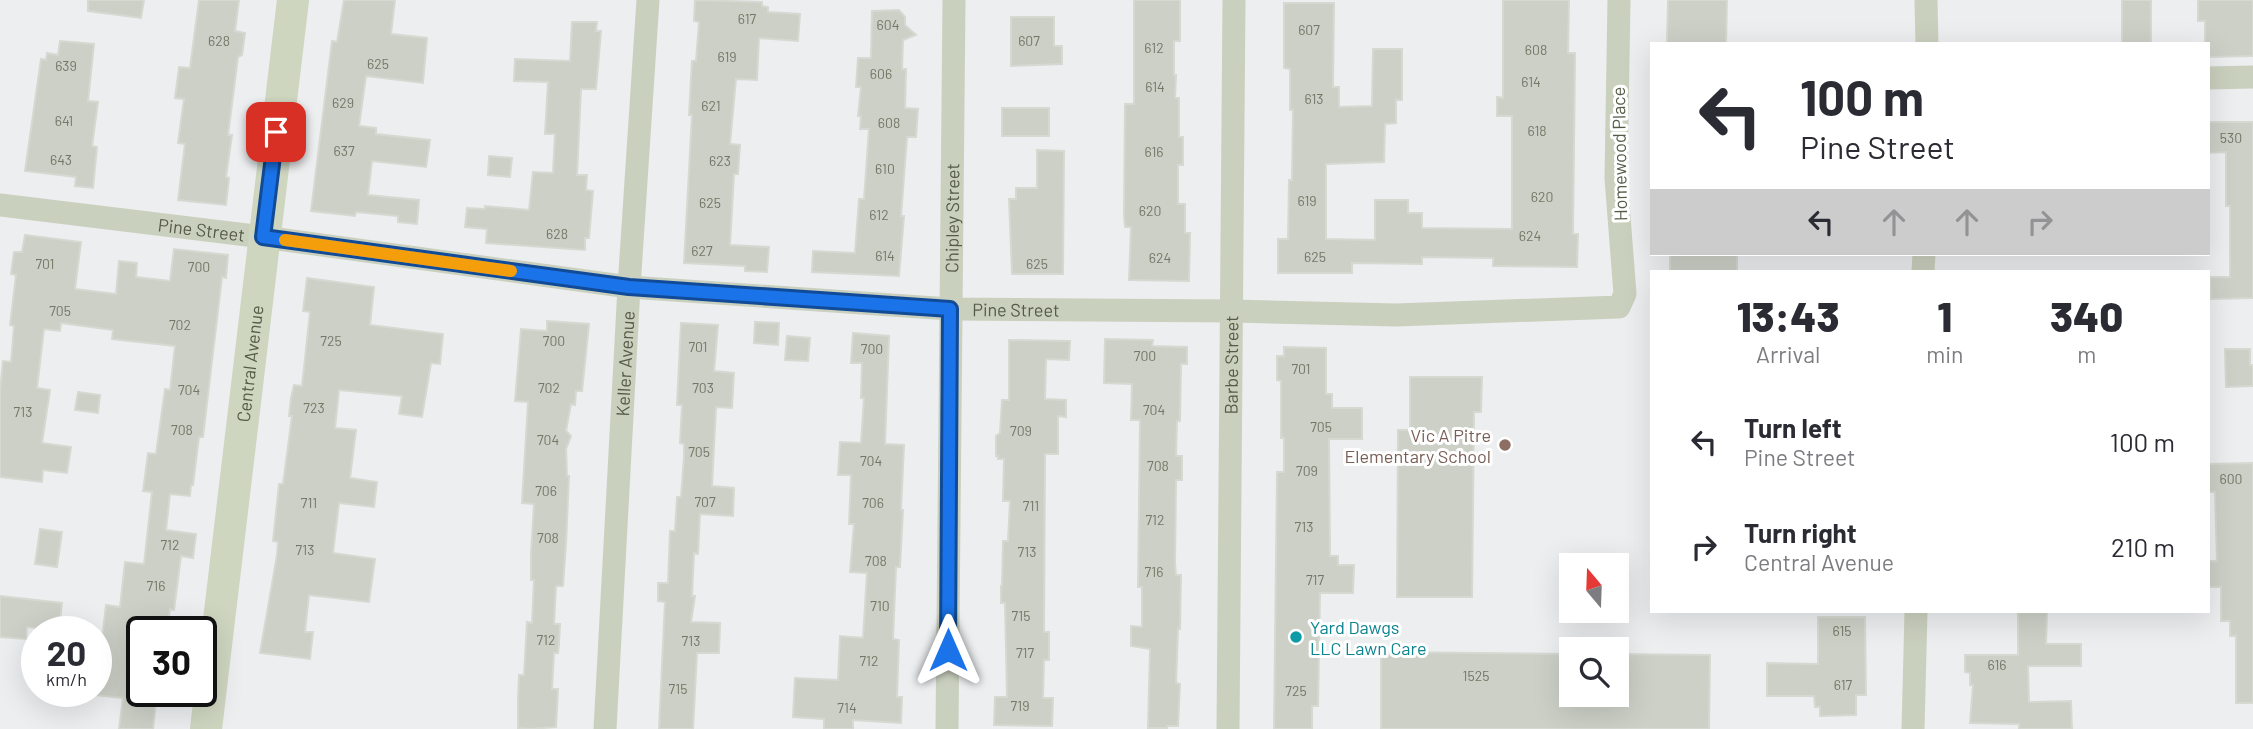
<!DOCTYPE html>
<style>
body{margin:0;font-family:Barlow,sans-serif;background:#f7f7f7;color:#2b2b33;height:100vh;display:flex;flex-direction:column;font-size:26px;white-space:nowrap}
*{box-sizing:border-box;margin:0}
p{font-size:23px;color:#7c7c81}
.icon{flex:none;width:38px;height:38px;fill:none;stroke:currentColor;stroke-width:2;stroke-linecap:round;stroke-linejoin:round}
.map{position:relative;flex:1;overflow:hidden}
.details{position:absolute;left:1650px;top:270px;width:560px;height:343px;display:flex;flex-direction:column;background:#fff;border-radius:0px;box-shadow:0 7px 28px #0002}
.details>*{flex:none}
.banner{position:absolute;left:1650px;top:42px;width:560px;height:214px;border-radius:0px;box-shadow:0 7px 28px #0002;background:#fff;color:#2b2b33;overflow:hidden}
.needle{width:46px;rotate:341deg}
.fabs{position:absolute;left:1559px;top:553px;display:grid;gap:14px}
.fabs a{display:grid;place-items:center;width:70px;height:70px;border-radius:0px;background:#fff;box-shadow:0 7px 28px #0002;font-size:35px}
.speed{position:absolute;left:21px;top:616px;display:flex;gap:14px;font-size:35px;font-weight:700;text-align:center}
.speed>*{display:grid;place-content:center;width:91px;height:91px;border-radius:50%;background:#fff;box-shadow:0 7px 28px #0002;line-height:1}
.speed small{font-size:18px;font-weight:400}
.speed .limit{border:4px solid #111;border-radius:10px;background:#fff;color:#111}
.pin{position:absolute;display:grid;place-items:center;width:60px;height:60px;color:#fff;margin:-30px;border-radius:14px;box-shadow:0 4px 10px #0006}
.me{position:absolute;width:77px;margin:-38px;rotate:0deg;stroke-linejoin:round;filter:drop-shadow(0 0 5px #0008)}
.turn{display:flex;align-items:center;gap:24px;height:147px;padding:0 35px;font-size:32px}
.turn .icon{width:91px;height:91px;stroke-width:2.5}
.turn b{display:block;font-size:49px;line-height:60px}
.lanes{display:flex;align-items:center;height:66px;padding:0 35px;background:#0003;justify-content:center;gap:35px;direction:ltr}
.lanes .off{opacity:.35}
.eta{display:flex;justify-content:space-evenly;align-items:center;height:119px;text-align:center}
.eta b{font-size:42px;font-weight:800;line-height:49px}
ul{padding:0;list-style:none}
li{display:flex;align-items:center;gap:21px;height:105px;padding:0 35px}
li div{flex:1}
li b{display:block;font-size:26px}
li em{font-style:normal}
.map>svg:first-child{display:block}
</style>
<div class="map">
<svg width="2253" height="729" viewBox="0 0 2253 729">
<rect width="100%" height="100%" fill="#edeef0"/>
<path fill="#ccd0c7" stroke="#d5d9d1" stroke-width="2" d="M 88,0 L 144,0 L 141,18 L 88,11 Z
M 199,0 L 239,0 L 235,31 L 245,33 L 242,55 L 238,57 L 228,135 L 232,135 L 226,177 L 229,178 L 226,205 L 178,200 L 185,144 L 178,143 L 184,99 L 175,98 L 179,67 L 190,68 Z
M 344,0 L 395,0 L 391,34 L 427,38 L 423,83 L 366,76 L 359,126 L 376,128 L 376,134 L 430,140 L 426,167 L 372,161 L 368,195 L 419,200 L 417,224 L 398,222 L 398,216 L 356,212 L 355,216 L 311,211 L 332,41 L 337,42 Z
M 695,0 L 762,2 L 762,6 L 768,7 L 768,12 L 800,14 L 798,41 L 759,38 L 757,80 L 736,79 L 730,144 L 740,145 L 738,174 L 734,174 L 730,245 L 769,247 L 767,272 L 745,271 L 745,266 L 684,263 L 692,115 L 689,115 L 692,61 L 696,61 L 699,22 L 694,21 Z
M 1134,0 L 1180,0 L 1180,41 L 1174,41 L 1174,75 L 1176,75 L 1175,98 L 1179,98 L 1179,137 L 1183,137 L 1183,165 L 1178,165 L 1178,204 L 1185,204 L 1185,233 L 1190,233 L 1189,281 L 1129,280 L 1131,227 L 1125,227 L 1124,216 L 1125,104 L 1134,104 Z
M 1503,0 L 1569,0 L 1568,53 L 1575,53 L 1573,234 L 1578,234 L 1577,267 L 1493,266 L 1493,258 L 1422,257 L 1422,264 L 1352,263 L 1352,273 L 1278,273 L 1278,239 L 1288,239 L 1289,180 L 1292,180 L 1293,110 L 1290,110 L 1290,69 L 1284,68 L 1284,3 L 1334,3 L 1333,87 L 1339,87 L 1339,107 L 1372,106 L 1373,49 L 1402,49 L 1402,100 L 1396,100 L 1396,123 L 1385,124 L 1384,162 L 1326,164 L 1326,239 L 1375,240 L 1375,200 L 1408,200 L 1408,213 L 1422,213 L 1422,228 L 1512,229 L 1512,116 L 1497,116 L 1497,97 L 1503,98 Z
M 1668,0 L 1727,0 L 1726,44 L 1667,44 Z
M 2122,0 L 2151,0 L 2151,43 L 2122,43 Z
M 2198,0 L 2253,0 L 2253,56 L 2208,57 L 2208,44 L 2205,44 L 2205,21 L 2198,21 Z
M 899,10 L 905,17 L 905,25 L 916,35 L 903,40 L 902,69 L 906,69 L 905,108 L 918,109 L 916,137 L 907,137 L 901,216 L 904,216 L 899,276 L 812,272 L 813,251 L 855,253 L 859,199 L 864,199 L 869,129 L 860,129 L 861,116 L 858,116 L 861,87 L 856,87 L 858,58 L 871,58 L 872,11 Z
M 1011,17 L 1054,17 L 1054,46 L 1062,46 L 1062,64 L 1011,66 Z
M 572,22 L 597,22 L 596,31 L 601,31 L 596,89 L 581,89 L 577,175 L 587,175 L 586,190 L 593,191 L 589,238 L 585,238 L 585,250 L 486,243 L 487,229 L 465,227 L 467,208 L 485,209 L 485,206 L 529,210 L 533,172 L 553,173 L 555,134 L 545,134 L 548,82 L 514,81 L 515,59 L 570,61 Z
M 60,41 L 94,44 L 88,101 L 98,102 L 92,146 L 97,147 L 93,188 L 75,186 L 76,177 L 25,171 L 41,59 L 46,60 L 47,53 L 58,55 Z
M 1002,108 L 1049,108 L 1049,136 L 1002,136 Z
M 2208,122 L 2253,122 L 2253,298 L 2211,299 L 2210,277 L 2230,277 L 2230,206 L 2226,206 L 2226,152 L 2208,153 Z
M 1037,150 L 1064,151 L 1063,274 L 1012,274 L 1009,199 L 1016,199 L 1016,188 L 1037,188 Z
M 489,156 L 512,158 L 510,177 L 488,175 Z
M 25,235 L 81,242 L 75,289 L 116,294 L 119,261 L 137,263 L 136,277 L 170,281 L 174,249 L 228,255 L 226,278 L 222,277 L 203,437 L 199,437 L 193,485 L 191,485 L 190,496 L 170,494 L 166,530 L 196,534 L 193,558 L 181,556 L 174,610 L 170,609 L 167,632 L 142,632 L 142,691 L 157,691 L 153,729 L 119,729 L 123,698 L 94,695 L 96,691 L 106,605 L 120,607 L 125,562 L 144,564 L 152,492 L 143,491 L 148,453 L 156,454 L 165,389 L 170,390 L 175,346 L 112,339 L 113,330 L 61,323 L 60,331 L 44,329 L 37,388 L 50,390 L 42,443 L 71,447 L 67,473 L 43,470 L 42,482 L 0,477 L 0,390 L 3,361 L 11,362 L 14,326 L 10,325 L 16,275 L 11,274 L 14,252 L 22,252 Z
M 1670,254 L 1737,254 L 1737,271 L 1670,271 Z
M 307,278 L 374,287 L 370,325 L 443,334 L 440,364 L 431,363 L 422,417 L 399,414 L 402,396 L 339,390 L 335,428 L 356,430 L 350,478 L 377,482 L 374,507 L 339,503 L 333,553 L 375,559 L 369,602 L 309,595 L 305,632 L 313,632 L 310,659 L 260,653 L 277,555 L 278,542 L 273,541 L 279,484 L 283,484 L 292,416 L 289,416 L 291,398 L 294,385 L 302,386 L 310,312 L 303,311 Z
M 547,321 L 589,324 L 582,391 L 576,391 L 575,405 L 571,404 L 566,431 L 571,436 L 566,449 L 567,476 L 569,476 L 566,544 L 563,586 L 556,586 L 554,624 L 560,624 L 559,644 L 558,653 L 554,653 L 552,689 L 558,689 L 556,727 L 530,729 L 518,728 L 518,699 L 519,675 L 524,675 L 527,622 L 532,623 L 534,580 L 531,580 L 531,553 L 534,504 L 522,503 L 528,402 L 515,401 L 521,329 L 547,331 Z
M 755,322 L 779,323 L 778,345 L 754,343 Z
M 681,323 L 718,325 L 714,371 L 734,373 L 732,408 L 716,407 L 712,486 L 734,488 L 733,516 L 700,514 L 698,554 L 694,553 L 692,596 L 695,596 L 691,622 L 720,623 L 719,653 L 697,653 L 693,729 L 659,729 L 665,602 L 658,601 L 658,583 L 668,583 L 670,531 L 675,531 L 677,497 L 681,497 L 684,457 L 684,444 L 680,443 L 682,405 L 677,405 Z
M 853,333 L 889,336 L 885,444 L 904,445 L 901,510 L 903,510 L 900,567 L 896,567 L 893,639 L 899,640 L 897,697 L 902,697 L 901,723 L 853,720 L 853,729 L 824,729 L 824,719 L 793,717 L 795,678 L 838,680 L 840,636 L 863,638 L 867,573 L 850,572 L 854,524 L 849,524 L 851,475 L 838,475 L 840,442 L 861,443 L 864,398 L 861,398 L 862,363 L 851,363 Z
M 787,336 L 810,338 L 808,361 L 785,360 Z
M 1105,339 L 1153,340 L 1152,346 L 1187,347 L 1187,364 L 1181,364 L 1180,421 L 1177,421 L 1176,456 L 1182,456 L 1182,480 L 1176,480 L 1175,563 L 1176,575 L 1181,575 L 1180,629 L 1178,629 L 1176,683 L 1180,684 L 1178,726 L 1167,726 L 1167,728 L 1148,728 L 1150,649 L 1131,646 L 1131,626 L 1142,627 L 1142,587 L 1138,587 L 1140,420 L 1131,420 L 1132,384 L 1104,383 Z
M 1009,340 L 1070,341 L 1069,360 L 1046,359 L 1045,399 L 1066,400 L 1066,417 L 1058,416 L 1058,454 L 1045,454 L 1044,632 L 1049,632 L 1049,660 L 1044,660 L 1043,698 L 1053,698 L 1052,726 L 994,725 L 995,697 L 1007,697 L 1005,603 L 1001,603 L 1001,586 L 1002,586 L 1003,541 L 1008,541 L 1010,501 L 1003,501 L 1004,459 L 998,459 L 998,456 L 996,456 L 996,436 L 1000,433 L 1002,400 L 1009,400 Z
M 1284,347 L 1326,348 L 1326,394 L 1332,394 L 1332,408 L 1362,408 L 1362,439 L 1329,439 L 1330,556 L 1338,556 L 1338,565 L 1354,565 L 1353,593 L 1320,593 L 1318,706 L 1312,706 L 1312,729 L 1274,729 L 1277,472 L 1284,472 L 1284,438 L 1281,438 L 1281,381 L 1277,380 L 1277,356 L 1284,356 Z
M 2225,349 L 2250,349 L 2250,365 L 2253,365 L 2253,386 L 2226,387 Z
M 1410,377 L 1482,377 L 1481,412 L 1474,412 L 1472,597 L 1397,597 L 1398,430 L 1410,430 Z
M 78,392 L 100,395 L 98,413 L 75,410 Z
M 2253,463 L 2253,703 L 2236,703 L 2236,636 L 2230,636 L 2230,621 L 2221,621 L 2221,587 L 2208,587 L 2208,561 L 2217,561 L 2215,492 L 2208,492 L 2208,464 Z
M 40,529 L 62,532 L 57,567 L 35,564 Z
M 0,596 L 62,603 L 59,631 L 27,627 L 26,639 L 0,637 Z
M 2018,611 L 2047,611 L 2046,644 L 2081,644 L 2081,666 L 2028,666 L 2029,702 L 2071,701 L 2072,729 L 2019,729 L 2019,724 L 1970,723 L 1973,685 L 1970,685 L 1970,673 L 1965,672 L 1965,655 L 2018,655 Z
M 1818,617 L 1865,617 L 1866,695 L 1856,695 L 1856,715 L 1820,716 L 1820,707 L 1815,707 L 1814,696 L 1767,696 L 1767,663 L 1818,664 Z
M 1381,652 L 1572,654 L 1572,695 L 1617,695 L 1617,654 L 1710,655 L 1709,729 L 1381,729 Z"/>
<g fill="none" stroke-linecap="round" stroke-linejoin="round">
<g stroke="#cad0be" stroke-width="23">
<path d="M 1926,0 L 1927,44"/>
<path d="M 2208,78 L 2253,77"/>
<path id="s1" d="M 0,205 L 263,237 L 629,287 L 950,309 L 1233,311 L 1396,315 L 1619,307 L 1625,294 L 1616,178 L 1619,0"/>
<path d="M 1923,271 L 1924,254"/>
<path id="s2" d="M 605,729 L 629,287 L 648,0"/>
<path id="s3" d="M 947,729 L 954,0"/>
<path id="s4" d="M 1228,729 L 1234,0"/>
<path d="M 1913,729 L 1916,611"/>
</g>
<path stroke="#ced6c0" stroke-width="32" id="s5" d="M 206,729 L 293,0"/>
</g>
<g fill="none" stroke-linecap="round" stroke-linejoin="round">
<defs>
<path id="route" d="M 276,132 L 263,237 L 629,287 L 950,309 L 948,650"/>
</defs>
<use href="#route" stroke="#114b97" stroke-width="18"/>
<use href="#route" stroke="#1a73e8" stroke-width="12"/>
<path stroke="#f59e0b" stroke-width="12" d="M 285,240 L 511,271"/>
</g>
<circle fill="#8d6e63" stroke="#fff" stroke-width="2.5" cx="1505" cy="445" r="7"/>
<circle fill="#0f9aa8" stroke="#fff" stroke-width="2.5" cx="1296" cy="637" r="7"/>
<g text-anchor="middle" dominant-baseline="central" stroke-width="6" stroke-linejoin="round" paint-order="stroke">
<g font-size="14" fill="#727866">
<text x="747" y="18">617</text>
<text x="888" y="24">604</text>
<text x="1309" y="29">607</text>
<text x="219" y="40">628</text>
<text x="1029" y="40">607</text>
<text x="1154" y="47">612</text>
<text x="1536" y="49">608</text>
<text x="727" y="56">619</text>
<text x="378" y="63">625</text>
<text x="66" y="65">639</text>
<text x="881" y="73">606</text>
<text x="1531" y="81">614</text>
<text x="1155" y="86">614</text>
<text x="1314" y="98">613</text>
<text x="343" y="102">629</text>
<text x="711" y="105">621</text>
<text x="64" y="120">641</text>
<text x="889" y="122">608</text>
<text x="1537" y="130">618</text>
<text x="2231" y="137">530</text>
<text x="344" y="150">637</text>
<text x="1154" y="151">616</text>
<text x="61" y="159">643</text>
<text x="720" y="160">623</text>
<text x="885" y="168">610</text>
<text x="1542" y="196">620</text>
<text x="1307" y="200">619</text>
<text x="710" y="202">625</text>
<text x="1150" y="210">620</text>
<text x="879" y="214">612</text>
<text x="557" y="233">628</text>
<text x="1530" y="235">624</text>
<text x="702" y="250">627</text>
<text x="885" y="255">614</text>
<text x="1315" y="256">625</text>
<text x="1160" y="257">624</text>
<text x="45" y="263">701</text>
<text x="1037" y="263">625</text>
<text x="199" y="266">700</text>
<text x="60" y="310">705</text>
<text x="180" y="324">702</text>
<text x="331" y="340">725</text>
<text x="554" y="340">700</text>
<text x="698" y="346">701</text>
<text x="872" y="348">700</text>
<text x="1145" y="355">700</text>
<text x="1301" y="368">701</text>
<text x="549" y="387">702</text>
<text x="703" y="387">703</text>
<text x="189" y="389">704</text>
<text x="314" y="407">723</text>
<text x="1154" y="409">704</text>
<text x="23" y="411">713</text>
<text x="1321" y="426">705</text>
<text x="182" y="429">708</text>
<text x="1021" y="430">709</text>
<text x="548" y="439">704</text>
<text x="699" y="451">705</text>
<text x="871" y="460">704</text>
<text x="1158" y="465">708</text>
<text x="1307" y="470">709</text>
<text x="2231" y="478">600</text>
<text x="546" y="490">706</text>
<text x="705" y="501">707</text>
<text x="309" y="502">711</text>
<text x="873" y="502">706</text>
<text x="1031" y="505">711</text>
<text x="1155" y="519">712</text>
<text x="1304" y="526">713</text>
<text x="548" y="537">708</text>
<text x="170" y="544">712</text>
<text x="305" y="549">713</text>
<text x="1027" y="551">713</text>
<text x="876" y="560">708</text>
<text x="1154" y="571">716</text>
<text x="1315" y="579">717</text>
<text x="156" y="585">716</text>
<text x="880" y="605">710</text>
<text x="1021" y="615">715</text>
<text x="1842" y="630">615</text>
<text x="546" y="639">712</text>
<text x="691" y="640">713</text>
<text x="1025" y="652">717</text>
<text x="869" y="660">712</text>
<text x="1997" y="664">616</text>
<text x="1476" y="675">1525</text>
<text x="1843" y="684">617</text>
<text x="678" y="688">715</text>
<text x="1296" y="690">725</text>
<text x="1020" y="705">719</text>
<text x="847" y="707">714</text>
</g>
<g font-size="18" fill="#545b46" stroke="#fff">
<text transform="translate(1619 154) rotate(-91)">Homewood Place</text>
<text stroke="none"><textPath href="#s3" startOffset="511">Chipley Street</textPath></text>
<text stroke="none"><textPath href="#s1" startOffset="203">Pine Street</textPath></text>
<text stroke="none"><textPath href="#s1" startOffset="1022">Pine Street</textPath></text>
<text stroke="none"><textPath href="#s5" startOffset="368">Central Avenue</textPath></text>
<text stroke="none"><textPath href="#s2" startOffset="366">Keller Avenue</textPath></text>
<text stroke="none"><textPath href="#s4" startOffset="364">Barbe Street</textPath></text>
</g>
<g font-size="18" fill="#785e54" stroke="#fff" text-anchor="end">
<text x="1491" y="435">Vic A Pitre<tspan x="1491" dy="21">Elementary School</tspan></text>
</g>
<g font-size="18" fill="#0d838f" stroke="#fff" text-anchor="start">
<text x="1310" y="627">Yard Dawgs<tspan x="1310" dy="21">LLC Lawn Care</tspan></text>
</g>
</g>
</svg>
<div class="fabs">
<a><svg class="needle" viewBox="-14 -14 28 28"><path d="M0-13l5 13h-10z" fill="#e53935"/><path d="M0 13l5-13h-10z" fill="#7c7c81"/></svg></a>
<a><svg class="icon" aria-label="search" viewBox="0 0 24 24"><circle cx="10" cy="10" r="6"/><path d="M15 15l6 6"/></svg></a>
</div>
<div class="speed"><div>20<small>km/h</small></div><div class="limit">30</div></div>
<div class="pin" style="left:276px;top:132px;background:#d93025"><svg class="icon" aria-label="arrive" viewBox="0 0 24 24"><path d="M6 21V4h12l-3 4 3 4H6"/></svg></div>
<svg class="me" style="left:948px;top:650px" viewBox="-20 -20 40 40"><path d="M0-17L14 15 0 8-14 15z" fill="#1a73e8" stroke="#fff" stroke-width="4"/></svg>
<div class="banner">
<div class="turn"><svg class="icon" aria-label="left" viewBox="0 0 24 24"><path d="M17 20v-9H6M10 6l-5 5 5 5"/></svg><div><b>100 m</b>Pine Street</div></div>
<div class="lanes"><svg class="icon" aria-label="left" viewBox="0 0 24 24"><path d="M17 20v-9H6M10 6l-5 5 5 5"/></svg><svg class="icon off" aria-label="ahead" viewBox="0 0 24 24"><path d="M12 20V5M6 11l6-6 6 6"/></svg><svg class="icon off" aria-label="ahead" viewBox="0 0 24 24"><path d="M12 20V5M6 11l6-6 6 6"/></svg><svg class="icon off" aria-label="right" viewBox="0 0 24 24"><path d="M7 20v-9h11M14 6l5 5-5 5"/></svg></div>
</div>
<section class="details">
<div class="eta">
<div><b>13:43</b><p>Arrival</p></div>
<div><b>1</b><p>min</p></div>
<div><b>340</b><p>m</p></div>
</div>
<ul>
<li><svg class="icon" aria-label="left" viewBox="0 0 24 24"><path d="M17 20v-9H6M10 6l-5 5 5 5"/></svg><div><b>Turn left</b><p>Pine Street</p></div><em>100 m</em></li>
<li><svg class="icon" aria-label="right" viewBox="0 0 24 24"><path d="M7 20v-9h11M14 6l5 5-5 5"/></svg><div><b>Turn right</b><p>Central Avenue</p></div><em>210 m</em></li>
</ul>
</section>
</div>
